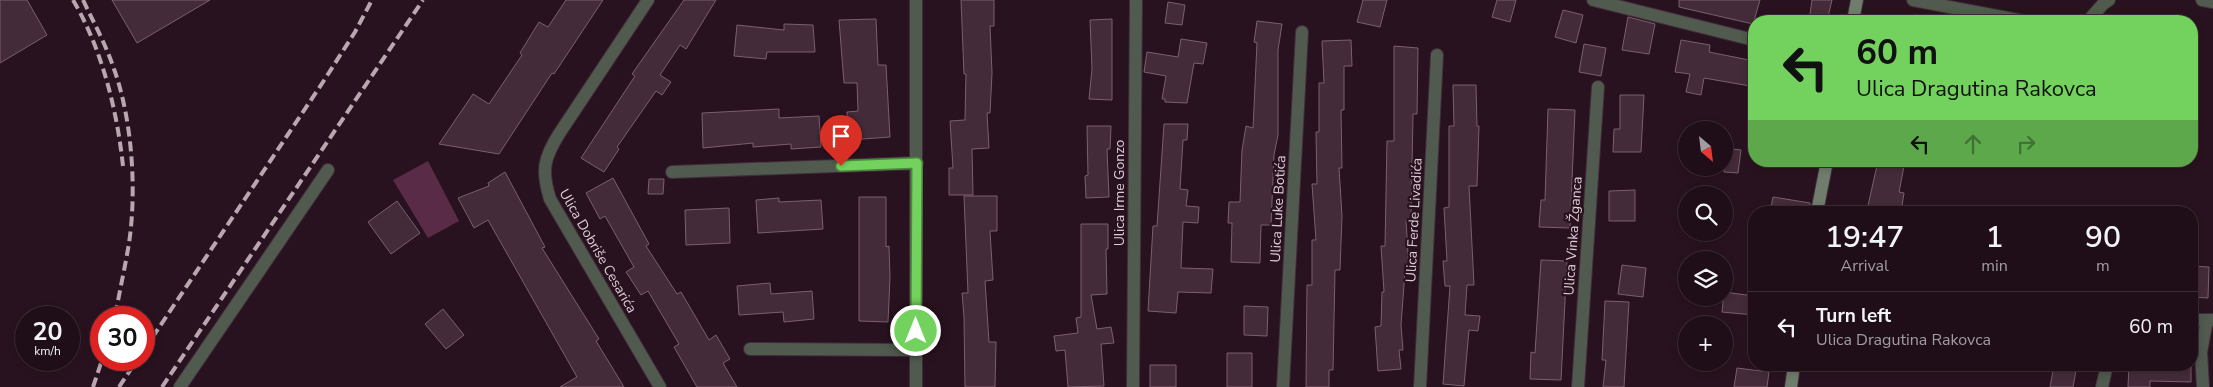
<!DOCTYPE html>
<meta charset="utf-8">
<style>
body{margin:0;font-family:"Nunito Sans",sans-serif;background:#271720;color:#f1f3f6;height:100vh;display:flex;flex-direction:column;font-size:19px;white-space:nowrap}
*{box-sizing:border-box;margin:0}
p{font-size:16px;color:#a19ca1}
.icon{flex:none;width:28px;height:28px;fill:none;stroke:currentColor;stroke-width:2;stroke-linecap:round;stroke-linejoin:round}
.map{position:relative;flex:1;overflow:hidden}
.sheet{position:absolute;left:1748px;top:206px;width:450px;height:165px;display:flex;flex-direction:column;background:#1f0e17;border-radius:20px;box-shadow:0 2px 8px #0003,0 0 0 1px #3c2e36}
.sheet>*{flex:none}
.top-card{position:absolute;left:1748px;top:15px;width:450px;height:152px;border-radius:20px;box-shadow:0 2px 8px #0003,0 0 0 1px #3c2e36;background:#73d25d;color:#111;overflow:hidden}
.needle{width:32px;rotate:152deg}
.fabs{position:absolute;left:1678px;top:121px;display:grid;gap:10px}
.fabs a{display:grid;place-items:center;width:55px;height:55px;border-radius:50%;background:#1f0e17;box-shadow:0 2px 8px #0003,0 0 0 1px #3c2e36;font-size:25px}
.speed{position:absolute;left:15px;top:306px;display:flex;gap:10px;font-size:25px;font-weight:700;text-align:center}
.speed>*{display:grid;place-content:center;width:65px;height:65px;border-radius:50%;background:#1f0e17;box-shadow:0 2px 8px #0003,0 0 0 1px #3c2e36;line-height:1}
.speed small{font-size:12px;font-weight:400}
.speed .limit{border:8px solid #d22;background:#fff;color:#111}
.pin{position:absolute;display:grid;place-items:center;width:42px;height:42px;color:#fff;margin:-51px -21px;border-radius:50% 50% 50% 0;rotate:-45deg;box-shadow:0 0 5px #0007}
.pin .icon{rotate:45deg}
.me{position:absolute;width:55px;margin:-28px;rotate:0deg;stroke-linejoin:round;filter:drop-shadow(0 0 4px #0008)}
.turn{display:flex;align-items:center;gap:18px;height:105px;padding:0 25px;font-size:22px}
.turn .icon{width:65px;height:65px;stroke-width:2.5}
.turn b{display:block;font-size:35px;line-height:42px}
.lanes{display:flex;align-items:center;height:48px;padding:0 25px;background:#0003;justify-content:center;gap:25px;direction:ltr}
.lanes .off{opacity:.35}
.eta{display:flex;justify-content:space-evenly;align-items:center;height:85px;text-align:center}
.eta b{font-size:30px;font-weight:600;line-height:35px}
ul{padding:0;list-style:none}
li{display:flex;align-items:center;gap:15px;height:70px;padding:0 25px;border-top:1px solid #3c2e36}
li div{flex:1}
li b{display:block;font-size:19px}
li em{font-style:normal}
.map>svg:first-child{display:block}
</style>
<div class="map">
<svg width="2213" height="387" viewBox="0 0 2213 387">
<rect width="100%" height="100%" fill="#29121f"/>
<path fill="#592b46" d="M 428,161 L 459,221 L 428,238 L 393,180 Z"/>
<path fill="#442b39" stroke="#7c5f6e" d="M 0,0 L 27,0 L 47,35 L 0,63 Z
M 112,0 L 210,0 L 137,43 Z
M 566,0 L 603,0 L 554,74 L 552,73 L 499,154 L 439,144 L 473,94 L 489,104 L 522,55 L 520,53 L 539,22 L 548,27 Z
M 684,0 L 716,0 L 686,49 L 680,45 L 660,75 L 671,82 L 662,95 L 656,91 L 617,147 L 619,149 L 604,172 L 581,158 L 635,76 L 632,74 Z
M 961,0 L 994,0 L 994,26 L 990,26 L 992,73 L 990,113 L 987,113 L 989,148 L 972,149 L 973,195 L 949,195 L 949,168 L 953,168 L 950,121 L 965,120 L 966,74 L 964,74 Z
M 1363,0 L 1387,0 L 1380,27 L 1357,22 Z
M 1497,0 L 1516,0 L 1510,22 L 1492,17 Z
M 1679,0 L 1760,0 L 1753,24 L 1679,7 Z
M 1812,0 L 1832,0 L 1827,21 L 1809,21 Z
M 1168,2 L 1185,5 L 1182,25 L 1165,23 Z
M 1563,10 L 1583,15 L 1576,43 L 1555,37 Z
M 1628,17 L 1655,24 L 1649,54 L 1622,50 Z
M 876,19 L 878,65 L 886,65 L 890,137 L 849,140 L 847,112 L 858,111 L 857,83 L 844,83 L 839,20 Z
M 1112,19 L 1112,100 L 1089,99 L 1092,69 L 1090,20 Z
M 1257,21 L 1282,24 L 1278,50 L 1278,135 L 1274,155 L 1271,225 L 1261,225 L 1260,263 L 1231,262 L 1232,223 L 1228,223 L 1229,202 L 1240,202 L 1242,150 L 1246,126 L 1253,128 L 1257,43 L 1254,42 Z
M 784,24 L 813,25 L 815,52 L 767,52 L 766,59 L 734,56 L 737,25 L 784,30 Z
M 1181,39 L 1207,43 L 1203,64 L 1194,63 L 1187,103 L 1165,102 L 1165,99 L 1162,99 L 1166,76 L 1144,72 L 1147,52 L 1178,57 Z
M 1351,40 L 1352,66 L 1344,66 L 1344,110 L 1341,110 L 1342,168 L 1339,168 L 1342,216 L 1340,270 L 1335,270 L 1333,370 L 1329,370 L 1329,387 L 1306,387 L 1307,285 L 1312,285 L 1312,240 L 1316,240 L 1312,184 L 1317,184 L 1316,132 L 1319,132 L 1319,83 L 1324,83 L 1322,41 Z
M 1681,40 L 1710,45 L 1709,52 L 1754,61 L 1750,86 L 1704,78 L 1701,95 L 1686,92 L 1690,74 L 1675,72 Z
M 1584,44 L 1606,48 L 1601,76 L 1579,72 Z
M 1394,46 L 1418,48 L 1417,114 L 1413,114 L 1411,220 L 1406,220 L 1409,271 L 1405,271 L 1401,325 L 1403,350 L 1399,350 L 1401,369 L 1378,371 L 1375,327 L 1381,326 L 1382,292 L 1384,292 L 1381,246 L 1385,246 L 1387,141 L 1394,141 Z
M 1453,85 L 1476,85 L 1477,126 L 1479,126 L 1477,186 L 1469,186 L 1474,285 L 1467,285 L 1465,315 L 1480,316 L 1478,331 L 1469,330 L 1464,386 L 1443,384 L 1450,286 L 1445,286 L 1443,261 L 1447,261 L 1444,208 L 1449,207 L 1449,126 L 1454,126 Z
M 1620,95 L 1644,95 L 1641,152 L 1613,152 L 1614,129 L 1620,129 Z
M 779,109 L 779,118 L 819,116 L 821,147 L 791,149 L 791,144 L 753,147 L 753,143 L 703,148 L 702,113 Z
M 1548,109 L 1575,110 L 1570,228 L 1539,227 L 1541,200 L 1545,200 Z
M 1164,124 L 1188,124 L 1187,140 L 1183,140 L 1180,189 L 1188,190 L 1186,206 L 1199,207 L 1198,223 L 1183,222 L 1181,268 L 1213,269 L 1211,293 L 1178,292 L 1176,313 L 1148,311 L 1153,226 L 1157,226 Z
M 1087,126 L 1111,126 L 1110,149 L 1107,149 L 1109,197 L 1086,198 L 1085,176 L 1088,175 Z
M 1724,148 L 1741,150 L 1738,173 L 1724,172 Z
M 1878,161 L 1905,161 L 1899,192 L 1904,193 L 1901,212 L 1867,210 Z
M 505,172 L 545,247 L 542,248 L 599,339 L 596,341 L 624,387 L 560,387 L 577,377 L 488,220 L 474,228 L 458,198 L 489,186 L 488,183 Z
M 613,178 L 649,244 L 646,246 L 677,294 L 681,292 L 709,340 L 716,335 L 730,359 L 723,363 L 737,387 L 697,387 L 674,347 L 679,344 L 648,291 L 641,295 L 626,272 L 634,267 L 605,216 L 600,219 L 586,193 Z
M 649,179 L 664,179 L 663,194 L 648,194 Z
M 1635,190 L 1635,221 L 1609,221 L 1609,191 Z
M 964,196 L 997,196 L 997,231 L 990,231 L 993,280 L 985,281 L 989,342 L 996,342 L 995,387 L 965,387 L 964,317 L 962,293 L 968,293 Z
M 859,197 L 886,197 L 886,247 L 889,246 L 890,277 L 888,322 L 859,321 Z
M 1773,197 L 1810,203 L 1809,212 L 1770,212 Z
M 779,198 L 779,202 L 821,200 L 823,229 L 758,233 L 756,200 Z
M 397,201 L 420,233 L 391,254 L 368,222 Z
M 729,208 L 730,243 L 686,245 L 685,210 Z
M 1081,224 L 1108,224 L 1108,249 L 1106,249 L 1107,294 L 1091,295 L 1097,329 L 1111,327 L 1114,343 L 1101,344 L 1104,386 L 1068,387 L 1065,350 L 1056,351 L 1054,336 L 1078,333 L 1076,318 L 1081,317 Z
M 1541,260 L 1567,261 L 1561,380 L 1530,379 L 1531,352 L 1535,353 Z
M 1622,265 L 1646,268 L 1643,297 L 1618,294 Z
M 2191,266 L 2209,267 L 2208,298 L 2191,297 Z
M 770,283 L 771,294 L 812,291 L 814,319 L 784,322 L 783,312 L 739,315 L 737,286 Z
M 1724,292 L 1754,296 L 1754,315 L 1722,312 Z
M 1605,301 L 1629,302 L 1624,387 L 1603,387 L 1606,360 L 1602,360 Z
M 1244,306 L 1268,307 L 1267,336 L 1244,335 Z
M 443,309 L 464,335 L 446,349 L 425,324 Z
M 1227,353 L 1252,353 L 1252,387 L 1227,387 Z
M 1150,365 L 1176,365 L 1176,387 L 1150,387 Z
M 2054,365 L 2077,365 L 2073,387 L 2050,387 Z
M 2129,365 L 2191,366 L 2191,382 L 2150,381 L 2150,387 L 2128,387 Z
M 1737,368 L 1769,372 L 1767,387 L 1734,387 Z"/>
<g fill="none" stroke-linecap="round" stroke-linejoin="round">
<defs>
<path id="street" d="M 648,0 L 559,134 C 544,158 541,170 550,199 L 660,387
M 1593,0 L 1754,40
M 1913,0 L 2023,21
M 2202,0 L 2213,2
M 2088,21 L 2103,4 L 2109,0
M 672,172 L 917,163
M 2191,320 L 2213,320
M 750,349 L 916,350
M 180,387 L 328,170
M 916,387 L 916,0
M 1133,387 L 1136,0
M 1283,387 L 1302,32
M 1420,387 L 1437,55
M 1578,387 L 1598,87
M 2102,387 L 2107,365
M 2203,387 L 2201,352 L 2207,320"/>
<path id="secondary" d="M 1853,21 L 1857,0
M 1817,212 L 1827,161
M 1791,387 L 1794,365"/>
</defs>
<use href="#street" stroke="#422c38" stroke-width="14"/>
<use href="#secondary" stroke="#422c38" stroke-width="14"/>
<use href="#street" stroke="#515a4f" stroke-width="12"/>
<use href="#secondary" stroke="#707d6d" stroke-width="12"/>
<path stroke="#b9a7b0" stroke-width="4" stroke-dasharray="10 5" stroke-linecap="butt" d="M 73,0 C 102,49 117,110 123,166
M 83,0 C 94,23 106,45 114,69 C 132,119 137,190 129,243 C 125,268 119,293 115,318
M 144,350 L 323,82 L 355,32 L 372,0
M 93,387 L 102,360
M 119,387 L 137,360
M 162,387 L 423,0"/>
</g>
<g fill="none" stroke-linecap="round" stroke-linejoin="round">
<defs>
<path id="route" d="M 841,166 L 917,163 L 916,331"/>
</defs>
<use href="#route" stroke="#4b883c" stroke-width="12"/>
<use href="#route" stroke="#73d25d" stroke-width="9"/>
</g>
<g text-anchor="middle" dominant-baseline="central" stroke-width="4.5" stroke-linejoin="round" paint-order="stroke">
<g font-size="14" fill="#decdd5" stroke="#29121f">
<text transform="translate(1119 193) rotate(-90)">Ulica Irme Gonzo</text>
<text transform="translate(1278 209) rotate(-87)">Ulica Luke Botića</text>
<text transform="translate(1414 220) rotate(-87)">Ulica Ferde Livadića</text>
<text transform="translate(1573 236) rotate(-86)">Ulica Vinka Žganca</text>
<text transform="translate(598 251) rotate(60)">Ulica Dobriše Cesarića</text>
</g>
</g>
</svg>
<div class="fabs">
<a><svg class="needle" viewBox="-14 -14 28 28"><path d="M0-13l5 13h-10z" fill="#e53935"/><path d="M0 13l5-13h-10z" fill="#a19ca1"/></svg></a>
<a><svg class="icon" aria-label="search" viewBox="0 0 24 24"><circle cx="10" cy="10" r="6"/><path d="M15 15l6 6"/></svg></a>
<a><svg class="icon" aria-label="layers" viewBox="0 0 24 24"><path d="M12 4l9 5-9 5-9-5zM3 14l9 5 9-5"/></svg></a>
<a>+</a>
</div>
<div class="speed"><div>20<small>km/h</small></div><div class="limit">30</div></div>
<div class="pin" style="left:841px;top:166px;background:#d93025"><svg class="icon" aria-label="arrive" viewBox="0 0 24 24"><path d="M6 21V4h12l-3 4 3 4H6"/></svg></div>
<svg class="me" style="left:916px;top:331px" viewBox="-20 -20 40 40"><circle r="17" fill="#73d25d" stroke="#fff" stroke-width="3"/><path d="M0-11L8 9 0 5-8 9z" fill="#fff"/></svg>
<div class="top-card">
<div class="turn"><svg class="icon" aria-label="left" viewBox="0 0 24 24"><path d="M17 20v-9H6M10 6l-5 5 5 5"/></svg><div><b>60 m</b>Ulica Dragutina Rakovca</div></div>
<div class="lanes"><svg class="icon" aria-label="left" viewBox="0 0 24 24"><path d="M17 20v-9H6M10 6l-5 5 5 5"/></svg><svg class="icon off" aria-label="ahead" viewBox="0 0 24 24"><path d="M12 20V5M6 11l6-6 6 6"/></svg><svg class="icon off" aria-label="right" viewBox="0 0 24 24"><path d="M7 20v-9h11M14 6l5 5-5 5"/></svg></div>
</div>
<section class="sheet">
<div class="eta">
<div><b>19:47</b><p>Arrival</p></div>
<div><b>1</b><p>min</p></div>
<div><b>90</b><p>m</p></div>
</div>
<ul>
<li><svg class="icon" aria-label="left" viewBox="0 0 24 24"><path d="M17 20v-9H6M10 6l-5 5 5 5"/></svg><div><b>Turn left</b><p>Ulica Dragutina Rakovca</p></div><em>60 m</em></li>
</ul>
</section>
</div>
